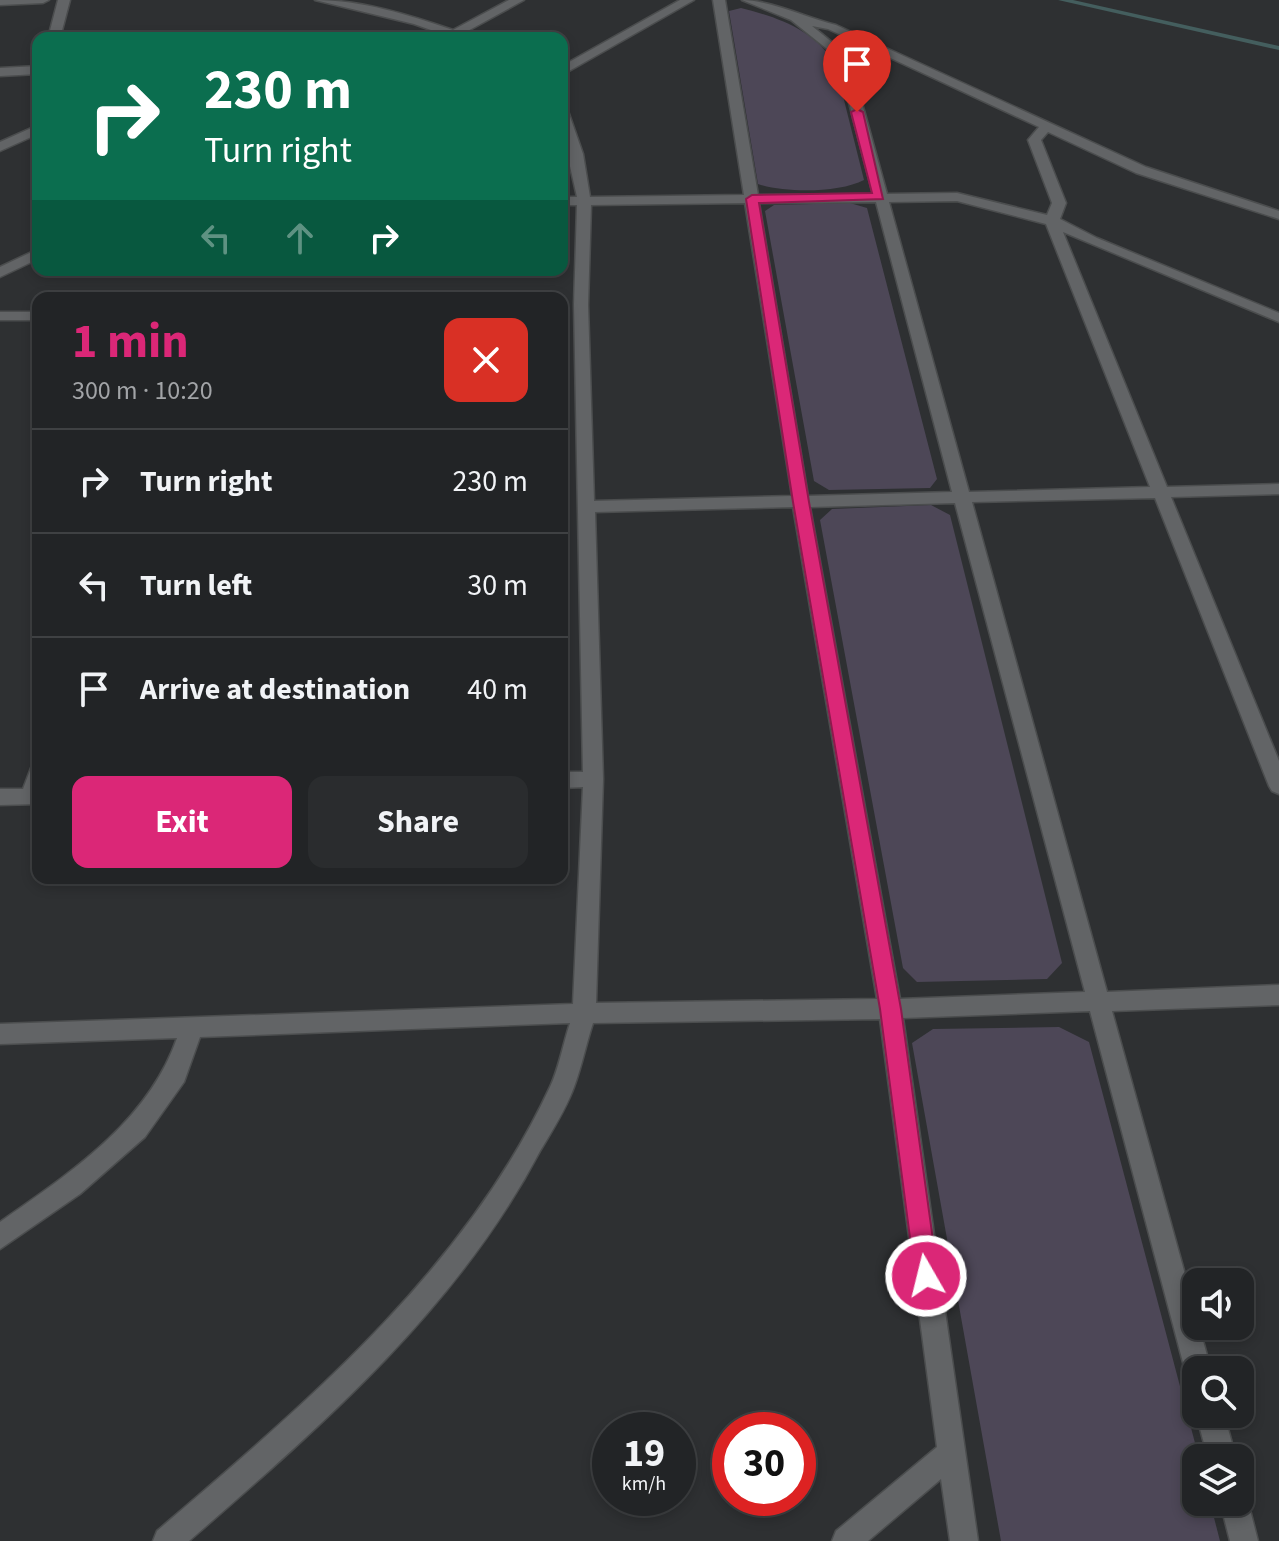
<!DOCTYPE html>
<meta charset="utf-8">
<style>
body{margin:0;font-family:"Source Sans 3",sans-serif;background:#2a2c2e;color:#f1f3f6;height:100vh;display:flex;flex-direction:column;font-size:30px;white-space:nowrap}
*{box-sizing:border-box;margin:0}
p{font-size:26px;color:#a2a4a7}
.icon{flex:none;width:44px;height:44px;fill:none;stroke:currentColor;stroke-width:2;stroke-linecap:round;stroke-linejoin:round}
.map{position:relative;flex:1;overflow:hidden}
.panel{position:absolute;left:32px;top:292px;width:536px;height:592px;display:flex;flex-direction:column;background:#222426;border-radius:16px;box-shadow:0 4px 12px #0003,0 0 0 2px #3f4143}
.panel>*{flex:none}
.top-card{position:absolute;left:32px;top:32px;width:536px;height:244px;border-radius:16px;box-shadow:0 4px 12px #0003,0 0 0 2px #3f4143;background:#0b6e4f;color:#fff;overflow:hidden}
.buttons{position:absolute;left:1182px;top:1268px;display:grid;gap:16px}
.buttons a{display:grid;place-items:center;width:72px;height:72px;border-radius:16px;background:#222426;box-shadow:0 4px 12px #0003,0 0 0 2px #3f4143;font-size:40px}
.speed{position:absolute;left:592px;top:1412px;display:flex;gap:16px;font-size:40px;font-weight:700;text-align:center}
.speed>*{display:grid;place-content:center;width:104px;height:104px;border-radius:50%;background:#222426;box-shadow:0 4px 12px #0003,0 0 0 2px #3f4143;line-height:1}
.speed small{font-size:20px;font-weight:400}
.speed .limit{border:12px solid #d22;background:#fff;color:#111}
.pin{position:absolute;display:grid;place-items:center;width:68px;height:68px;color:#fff;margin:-82px -34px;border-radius:50% 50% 50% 0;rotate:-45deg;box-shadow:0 0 8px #0007}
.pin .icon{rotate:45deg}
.me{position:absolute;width:88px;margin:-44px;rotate:352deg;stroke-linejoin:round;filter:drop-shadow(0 0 6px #0008)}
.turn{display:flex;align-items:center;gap:28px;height:168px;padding:0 40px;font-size:36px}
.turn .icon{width:104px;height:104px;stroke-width:2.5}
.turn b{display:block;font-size:56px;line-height:68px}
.lanes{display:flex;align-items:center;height:76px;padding:0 40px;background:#0003;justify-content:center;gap:40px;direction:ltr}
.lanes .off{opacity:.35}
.round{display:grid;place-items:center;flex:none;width:84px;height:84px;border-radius:16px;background:#2a2c2e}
.head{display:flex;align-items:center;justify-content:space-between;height:136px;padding:0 40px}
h1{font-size:48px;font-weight:700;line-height:60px;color:#db2777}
.primary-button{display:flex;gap:16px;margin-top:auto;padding:16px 40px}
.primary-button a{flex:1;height:92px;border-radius:16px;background:#db2777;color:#fff;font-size:32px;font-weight:700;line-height:92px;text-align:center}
.primary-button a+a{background:#2a2c2e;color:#f1f3f6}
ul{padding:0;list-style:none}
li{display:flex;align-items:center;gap:24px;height:104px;padding:0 40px;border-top:2px solid #3f4143}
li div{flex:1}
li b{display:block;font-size:30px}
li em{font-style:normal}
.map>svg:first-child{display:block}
</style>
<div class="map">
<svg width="1279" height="1541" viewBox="0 0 1279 1541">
<rect width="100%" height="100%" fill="#2e3032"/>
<path fill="#4d4757" d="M 741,8 C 777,17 815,30 835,64 L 864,180 C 839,193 785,193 758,184 L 729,11 Z
M 850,203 L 867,208 L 937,479 L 930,488 L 829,490 L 814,481 L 765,211 L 774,205 Z
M 931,505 L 950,515 L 1062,963 L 1047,979 L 917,982 L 903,968 L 820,520 L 832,509 Z
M 1059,1027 L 1089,1042 L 1199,1458 L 1196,1458 L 1196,1502 L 1210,1502 L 1220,1541 L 1001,1541 L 912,1043 L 933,1029 Z"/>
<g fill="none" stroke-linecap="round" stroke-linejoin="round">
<path fill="#445e5e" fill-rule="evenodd" d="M 1058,0 L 1073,0 L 1279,46 L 1279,50 Z"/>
<defs>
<path id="minor" d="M 0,0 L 49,0 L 43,3 L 0,5 Z
M 58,0 L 70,0 L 60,38 L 48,38 Z
M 315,0 C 361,0 410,15 453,30 L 509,0 L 524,0 L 464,33 L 472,38 L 446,38 L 445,35 L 414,24 Z
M 680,0 L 694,0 L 562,75 L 562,66 Z
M 713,0 L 725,0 L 758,195 L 873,194 L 837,57 L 791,20 L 742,0 C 769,0 808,18 836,25 L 1146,167 L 1279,211 L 1279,219 L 1136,173 L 1048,132 L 1041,140 L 1066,203 L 1060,219 L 1097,238 L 1279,313 L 1279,322 L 1063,232 L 1167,487 L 1279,484 L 1279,494 L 1171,497 L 1279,761 L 1279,794 L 1272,791 L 1269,786 L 1155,498 L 972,502 L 1107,992 L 1279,985 L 1279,1005 L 1112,1011 L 1196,1314 L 1196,1326 L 1199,1326 L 1211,1370 L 1196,1370 L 1196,1383 L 1189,1379 L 1185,1370 L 1090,1011 L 903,1018 L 978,1541 L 950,1541 L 941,1479 L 868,1541 L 832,1541 L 836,1531 L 937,1447 L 880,1019 L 593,1023 C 586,1044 582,1066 574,1087 C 566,1109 552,1131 540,1151 C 457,1309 321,1426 189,1541 L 153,1541 L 157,1531 C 306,1403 465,1270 550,1087 C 559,1068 563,1044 570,1023 L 200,1037 L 184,1082 L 145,1137 L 80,1194 L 0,1249 L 0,1222 C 70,1173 148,1122 177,1038 L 0,1044 L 0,1024 L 573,1004 L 583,787 L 562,788 L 562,772 L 583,772 L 574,305 L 577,205 L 562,205 L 562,197 L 577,197 L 562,131 L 562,107 L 568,111 L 583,154 L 590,197 L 744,195 ZM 812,26 L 828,29 L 1039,127 L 1028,140 L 1052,203 L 1047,215 L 957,193 L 887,194 L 849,56 ZM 957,201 L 1046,224 L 1150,487 L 969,492 L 889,202 ZM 876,202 L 952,492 L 808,496 L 759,203 ZM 745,203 L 792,496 L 594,501 L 588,305 L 591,205 ZM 955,503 L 1085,992 L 900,999 L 810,507 ZM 793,507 L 877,999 L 596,1003 L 603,779 L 595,512 Z
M 38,66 L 38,74 L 0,76 L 0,68 Z
M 38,125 L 38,134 L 0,151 L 0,142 Z
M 38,249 L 38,259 L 0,277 L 0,267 Z
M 0,312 L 38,312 L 38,320 L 0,320 Z
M 38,765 L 38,804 L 0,805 L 0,789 L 23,789 L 31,768 Z
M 1196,1414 L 1224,1414 L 1236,1458 L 1208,1458 Z
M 1240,1490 L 1248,1502 L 1258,1541 L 1230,1541 L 1220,1502 L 1240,1502 Z"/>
</defs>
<use href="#minor" stroke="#4b4d4e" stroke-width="3"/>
<use href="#minor" fill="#626466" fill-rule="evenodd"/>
</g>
<path fill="#db2777" stroke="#8e194d" stroke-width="2" d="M 857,109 L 863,112 L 883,199 L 759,203 L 809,502 L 901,1009 L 938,1276 L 935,1284 L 926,1288 L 918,1284 L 915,1276 L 880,1009 L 793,502 L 746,199 L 752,195 L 872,193 L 851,112 Z"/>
</svg>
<div class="buttons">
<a><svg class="icon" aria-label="sound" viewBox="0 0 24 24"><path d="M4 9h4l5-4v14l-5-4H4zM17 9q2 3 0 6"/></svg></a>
<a><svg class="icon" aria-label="search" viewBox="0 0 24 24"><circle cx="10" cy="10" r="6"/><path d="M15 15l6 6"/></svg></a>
<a><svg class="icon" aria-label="layers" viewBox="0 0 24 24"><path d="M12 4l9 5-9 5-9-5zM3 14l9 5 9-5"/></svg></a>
</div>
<div class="speed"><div>19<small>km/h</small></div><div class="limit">30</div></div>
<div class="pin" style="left:857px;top:112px;background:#d93025"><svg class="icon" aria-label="arrive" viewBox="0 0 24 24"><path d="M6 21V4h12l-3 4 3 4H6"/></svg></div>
<svg class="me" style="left:926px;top:1276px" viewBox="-20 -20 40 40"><circle r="17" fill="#db2777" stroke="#fff" stroke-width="3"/><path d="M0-11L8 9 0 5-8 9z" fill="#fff"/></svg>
<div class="top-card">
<div class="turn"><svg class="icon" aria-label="right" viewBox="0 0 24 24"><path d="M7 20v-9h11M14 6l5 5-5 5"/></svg><div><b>230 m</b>Turn right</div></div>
<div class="lanes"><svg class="icon off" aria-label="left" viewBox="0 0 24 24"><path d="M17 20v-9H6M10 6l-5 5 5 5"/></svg><svg class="icon off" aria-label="ahead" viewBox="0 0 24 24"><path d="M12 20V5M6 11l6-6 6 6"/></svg><svg class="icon" aria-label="right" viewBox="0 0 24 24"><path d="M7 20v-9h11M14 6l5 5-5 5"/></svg></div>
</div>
<section class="panel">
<div class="head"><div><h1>1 min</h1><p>300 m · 10:20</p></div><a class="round" style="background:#d93025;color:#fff"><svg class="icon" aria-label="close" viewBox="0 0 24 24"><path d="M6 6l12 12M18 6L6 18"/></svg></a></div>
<ul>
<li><svg class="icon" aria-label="right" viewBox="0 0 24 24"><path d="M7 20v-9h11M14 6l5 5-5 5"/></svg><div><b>Turn right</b></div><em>230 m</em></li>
<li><svg class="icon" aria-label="left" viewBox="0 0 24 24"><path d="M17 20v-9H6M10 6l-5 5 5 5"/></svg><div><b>Turn left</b></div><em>30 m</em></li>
<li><svg class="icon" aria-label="arrive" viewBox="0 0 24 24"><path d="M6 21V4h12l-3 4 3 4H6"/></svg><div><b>Arrive at destination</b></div><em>40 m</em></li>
</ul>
<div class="primary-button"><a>Exit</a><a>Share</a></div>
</section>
</div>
